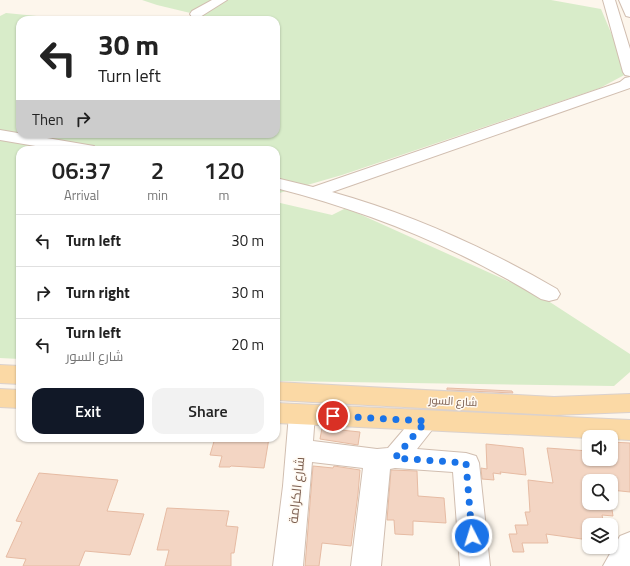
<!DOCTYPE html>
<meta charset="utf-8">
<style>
body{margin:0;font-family:"Titillium Web",Cairo,sans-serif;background:#f2f2f2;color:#222;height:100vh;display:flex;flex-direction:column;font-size:15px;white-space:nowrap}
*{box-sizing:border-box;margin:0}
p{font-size:13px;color:#767676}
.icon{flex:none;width:22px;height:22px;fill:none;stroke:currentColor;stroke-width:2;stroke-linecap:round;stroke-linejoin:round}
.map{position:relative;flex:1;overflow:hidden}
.drawer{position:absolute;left:16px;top:146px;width:264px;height:296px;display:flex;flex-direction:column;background:#fff;border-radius:12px;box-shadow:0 1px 3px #0004}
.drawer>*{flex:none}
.hud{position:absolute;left:16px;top:16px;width:264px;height:122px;border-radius:12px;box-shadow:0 1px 3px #0004;background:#fff;color:#222;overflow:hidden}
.tools{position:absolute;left:582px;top:430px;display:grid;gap:8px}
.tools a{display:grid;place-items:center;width:36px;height:36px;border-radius:8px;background:#fff;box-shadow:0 1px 3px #0004;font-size:20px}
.pin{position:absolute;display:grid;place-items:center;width:34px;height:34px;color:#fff;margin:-17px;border:2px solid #fff;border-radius:50%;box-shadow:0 1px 4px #0007}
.me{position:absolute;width:44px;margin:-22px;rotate:355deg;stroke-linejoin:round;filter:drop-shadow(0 0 3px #0008)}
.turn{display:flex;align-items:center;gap:14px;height:84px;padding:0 16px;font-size:18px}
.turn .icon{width:52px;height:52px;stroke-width:2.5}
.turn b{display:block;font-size:28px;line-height:34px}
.then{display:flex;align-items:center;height:38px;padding:0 16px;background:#0003;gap:8px;font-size:15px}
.eta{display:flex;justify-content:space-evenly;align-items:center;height:68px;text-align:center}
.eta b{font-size:24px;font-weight:600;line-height:28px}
.primary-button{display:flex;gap:8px;margin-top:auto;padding:8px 16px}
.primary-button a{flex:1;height:46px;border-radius:12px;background:#111827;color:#fff;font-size:16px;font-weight:600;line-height:46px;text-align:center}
.primary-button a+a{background:#f2f2f2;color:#222}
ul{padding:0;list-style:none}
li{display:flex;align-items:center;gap:12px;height:52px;padding:0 16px;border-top:1px solid #e0e0e0}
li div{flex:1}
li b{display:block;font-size:15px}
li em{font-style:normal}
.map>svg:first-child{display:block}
</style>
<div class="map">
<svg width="630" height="566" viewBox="0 0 630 566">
<rect width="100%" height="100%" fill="#fdf6ec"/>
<path fill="#d8ecc9" d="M 142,0 L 551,0 L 601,9 L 628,73 L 600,88 L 342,175 L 276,194 L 276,150 L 20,150 L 20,359 L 0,358 L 0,16 L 6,13 L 47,17 L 54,20 L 20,20 L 20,134 L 276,134 L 276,20 L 199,20 L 207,17 L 157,5 Z
M 276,202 L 332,215 L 346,208 L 539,295 L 630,354 L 630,372 L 614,386 L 276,381 Z"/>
<path fill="#f3d5c3" stroke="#e6bba3" d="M 447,388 L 512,391 L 513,393 L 447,390 Z
M 322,428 L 360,432 L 358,445 L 320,439 Z
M 215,438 L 269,438 L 264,468 L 231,466 L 230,467 L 219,467 L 222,456 L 210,455 Z
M 611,442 L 630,443 L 630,492 L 611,490 L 611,481 L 589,481 L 589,503 L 611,503 L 613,516 L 602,515 L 604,525 L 589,525 L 589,540 L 546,534 L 548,543 L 522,543 L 524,552 L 513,552 L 509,534 L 517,534 L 515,525 L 528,525 L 525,512 L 530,512 L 528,480 L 553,483 L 547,448 L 589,451 L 589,459 L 611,459 Z
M 486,444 L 523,448 L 526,475 L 500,472 L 501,474 L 493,473 L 494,480 L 482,479 L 481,468 L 487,469 Z
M 313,466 L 333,468 L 334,466 L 360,470 L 358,494 L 351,546 L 322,543 L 319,566 L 305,566 Z
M 391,470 L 417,471 L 418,496 L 444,498 L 446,523 L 413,521 L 413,535 L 395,534 L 394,520 L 387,520 Z
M 39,473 L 118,480 L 107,511 L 144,514 L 130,555 L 85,551 L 79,566 L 23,566 L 26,559 L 6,557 L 22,522 L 16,521 Z
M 167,508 L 229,511 L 226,526 L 238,527 L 234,553 L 231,553 L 231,566 L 165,566 L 169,550 L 157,550 Z"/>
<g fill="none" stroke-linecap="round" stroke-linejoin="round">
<defs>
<path id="minor" d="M 212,0 L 227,0 L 200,17 L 192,17 L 190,14 L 192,11 Z
M 603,0 L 615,0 L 630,49 L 630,76 L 625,75 L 623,72 Z
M 619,0 L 630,0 L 630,17 L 626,16 Z
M 630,77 L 630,88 L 332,192 C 411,214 486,248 557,289 L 560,294 L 557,299 L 549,301 L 541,299 C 459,248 370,212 276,188 L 276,178 L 313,187 L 620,82 L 625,78 Z
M 0,130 L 88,145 L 94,146 L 96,150 L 59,150 L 0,140 Z
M 302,405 L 311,407 L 315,414 L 313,441 L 377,449 L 388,448 L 417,414 L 426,412 L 435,414 L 439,421 L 417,449 L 466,453 L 476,456 L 479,463 L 490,566 L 460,566 L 453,472 L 395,468 L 390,469 L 381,566 L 351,566 L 363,468 L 312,462 L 303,566 L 273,566 L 283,486 L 289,414 L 293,407 Z
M 630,532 L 630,566 L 603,566 L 620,536 Z"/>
<path id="major" d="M 0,365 L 20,366 L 20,384 L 0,383 Z
M 276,382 L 554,397 L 630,394 L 630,412 L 554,415 L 276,400 Z
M 0,389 L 20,390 L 20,408 L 0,407 Z
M 276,403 L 630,420 L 630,440 L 611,439 L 611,437 L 589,438 L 276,423 Z"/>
</defs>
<use href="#minor" stroke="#d1beb0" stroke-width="2"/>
<use href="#major" stroke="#dad1cd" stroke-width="2"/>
<use href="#minor" fill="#fff" fill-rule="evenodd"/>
<use href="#major" fill="#fbd9a5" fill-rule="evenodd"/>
</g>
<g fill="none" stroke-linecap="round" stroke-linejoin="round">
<path stroke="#1a73e8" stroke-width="7" stroke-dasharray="0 12.6" d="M 333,416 L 426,421 L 395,458 L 466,463 L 472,536"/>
</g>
<g text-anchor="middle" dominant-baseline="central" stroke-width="3" stroke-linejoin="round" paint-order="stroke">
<g font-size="11" fill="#7a5c4d" stroke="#fffaf3">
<text transform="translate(453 401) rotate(3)">شارع السور</text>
</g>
<g font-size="13" fill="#7a5c4d" stroke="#fffaf3">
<text transform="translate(296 490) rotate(-84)">شارع الكرامة</text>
</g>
</g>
</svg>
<div class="tools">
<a><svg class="icon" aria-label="sound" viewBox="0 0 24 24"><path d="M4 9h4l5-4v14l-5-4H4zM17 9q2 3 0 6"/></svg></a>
<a><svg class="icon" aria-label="search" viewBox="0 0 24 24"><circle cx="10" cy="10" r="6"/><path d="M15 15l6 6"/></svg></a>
<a><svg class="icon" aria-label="layers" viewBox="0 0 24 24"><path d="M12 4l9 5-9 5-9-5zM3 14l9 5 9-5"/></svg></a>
</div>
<div class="pin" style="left:333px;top:416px;background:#d93025"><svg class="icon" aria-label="arrive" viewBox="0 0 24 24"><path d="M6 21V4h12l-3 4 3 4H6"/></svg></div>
<svg class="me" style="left:472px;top:536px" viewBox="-20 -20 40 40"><circle r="17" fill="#1a73e8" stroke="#fff" stroke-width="3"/><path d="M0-11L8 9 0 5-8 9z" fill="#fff"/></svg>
<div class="hud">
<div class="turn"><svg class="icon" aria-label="left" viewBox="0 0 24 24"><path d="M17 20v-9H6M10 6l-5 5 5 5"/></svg><div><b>30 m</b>Turn left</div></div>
<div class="then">Then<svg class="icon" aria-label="right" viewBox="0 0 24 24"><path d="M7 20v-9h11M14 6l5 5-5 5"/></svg></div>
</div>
<section class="drawer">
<div class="eta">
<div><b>06:37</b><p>Arrival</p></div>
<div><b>2</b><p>min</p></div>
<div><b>120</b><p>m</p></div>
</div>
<ul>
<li><svg class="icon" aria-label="left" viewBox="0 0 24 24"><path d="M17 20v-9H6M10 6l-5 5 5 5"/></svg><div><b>Turn left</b></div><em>30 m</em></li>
<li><svg class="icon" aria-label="right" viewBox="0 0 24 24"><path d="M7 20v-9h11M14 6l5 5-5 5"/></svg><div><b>Turn right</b></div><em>30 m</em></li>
<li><svg class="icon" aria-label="left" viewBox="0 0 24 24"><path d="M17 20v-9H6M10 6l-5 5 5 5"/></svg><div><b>Turn left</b><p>شارع السور</p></div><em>20 m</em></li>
</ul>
<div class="primary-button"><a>Exit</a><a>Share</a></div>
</section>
</div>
